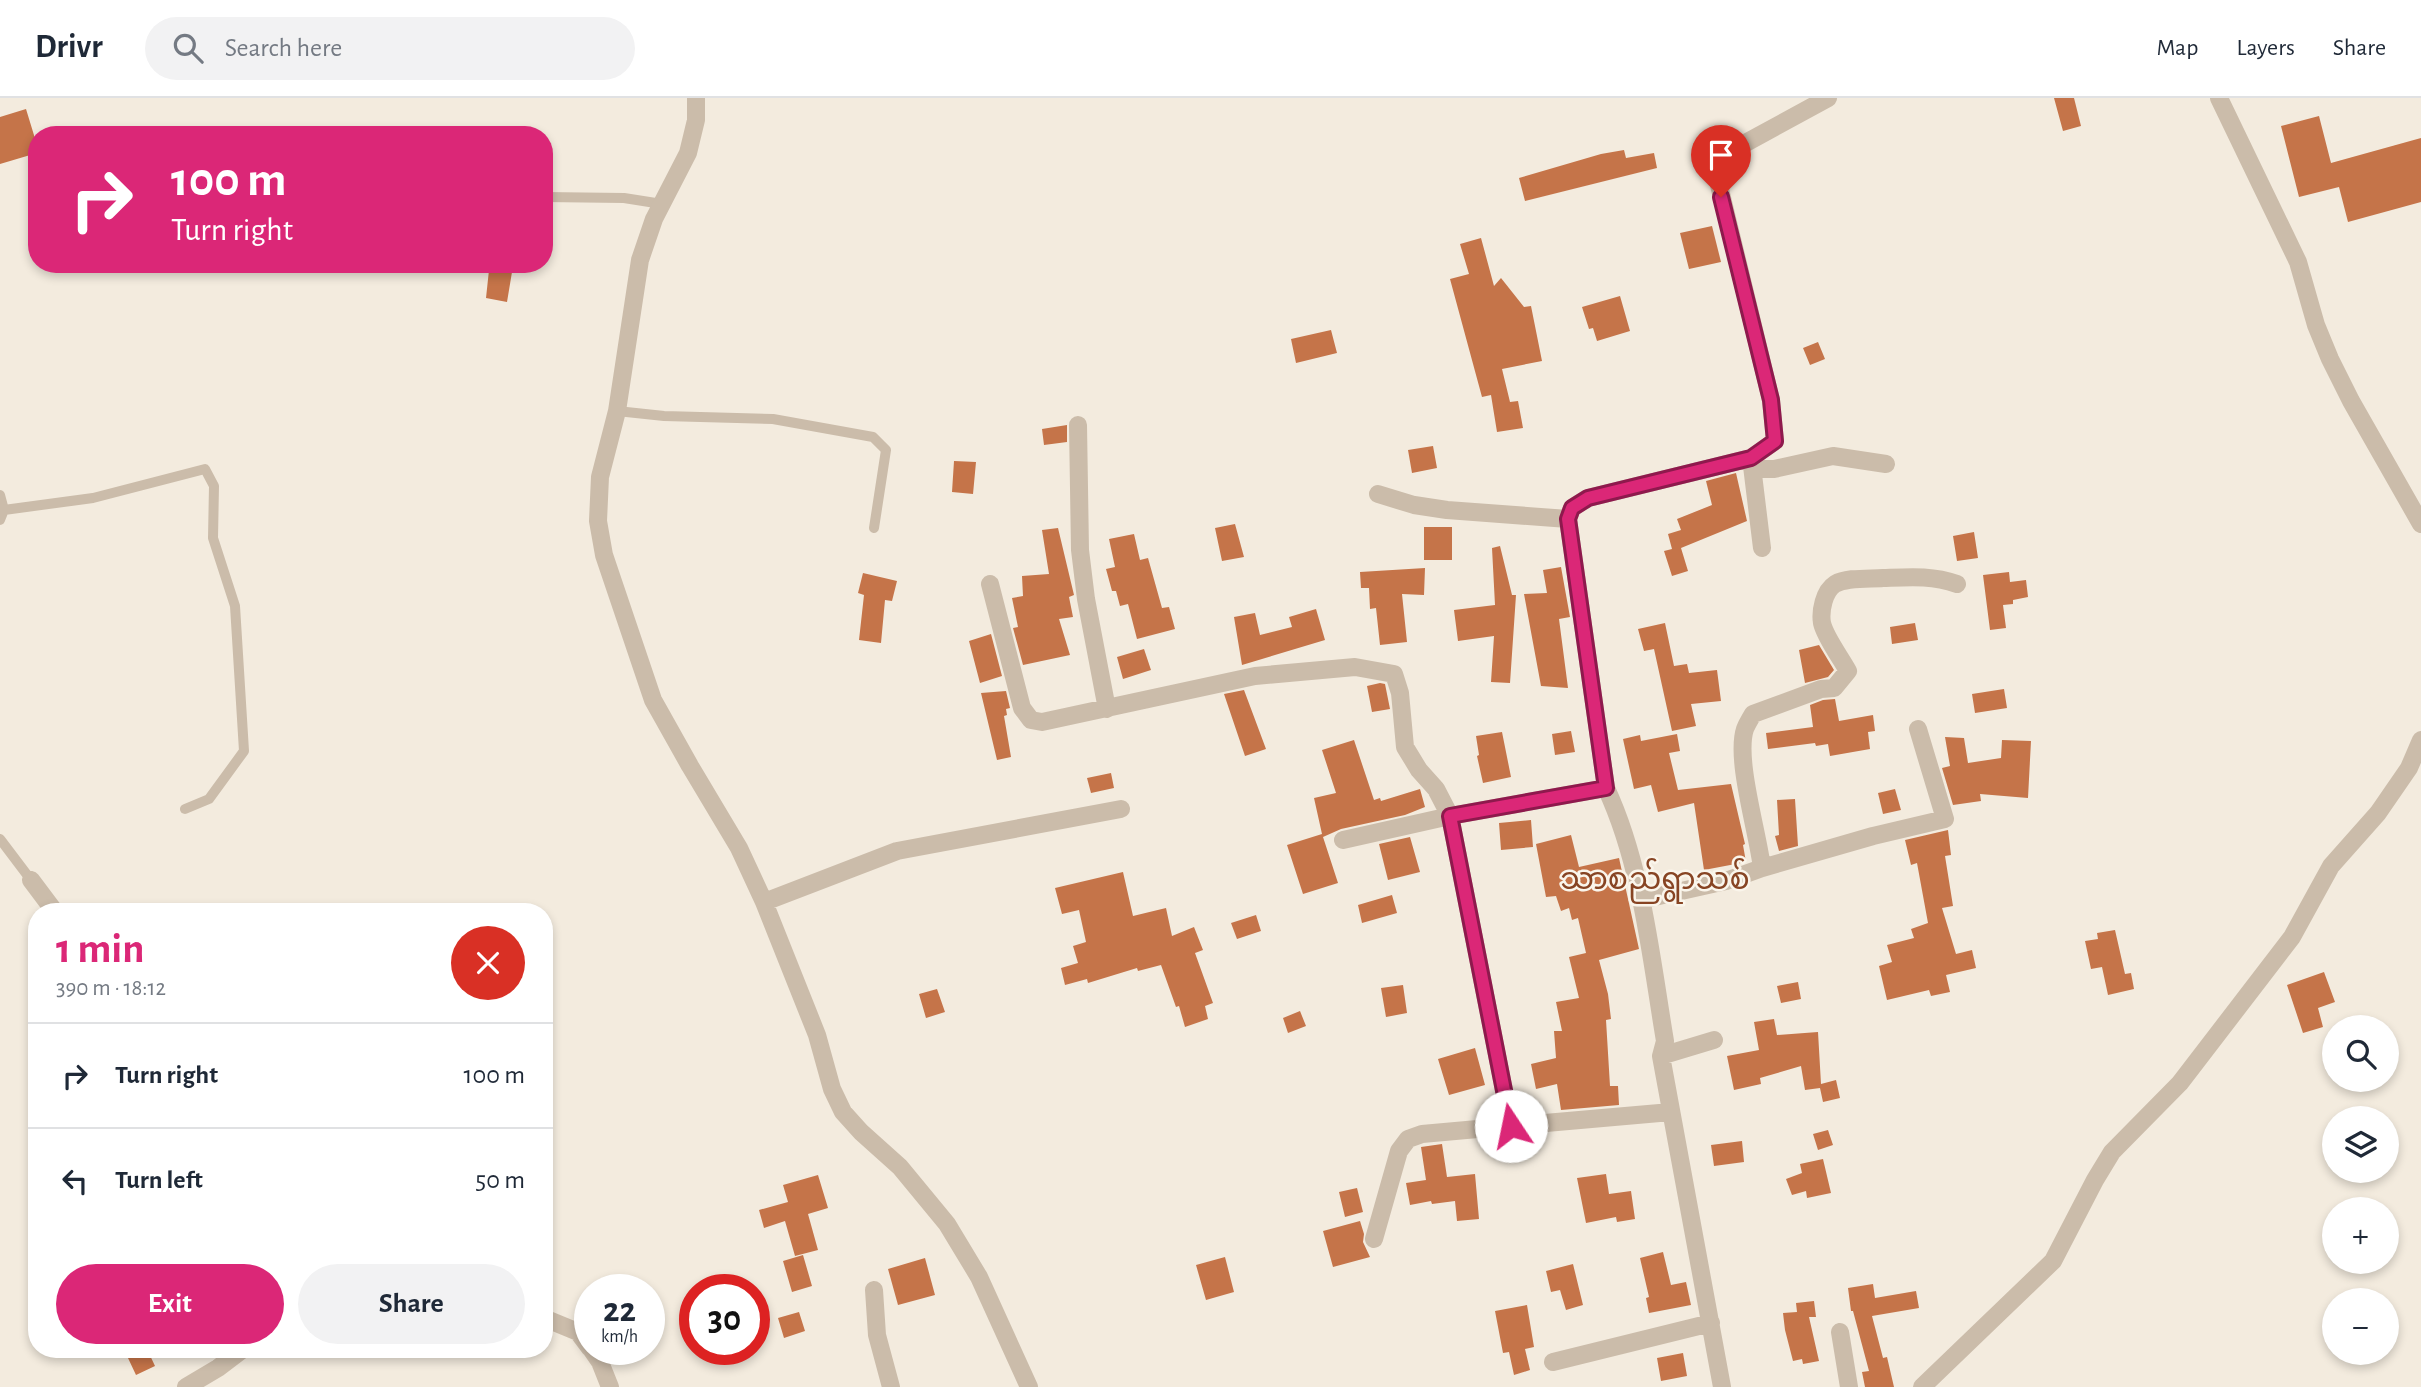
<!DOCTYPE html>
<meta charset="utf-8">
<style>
body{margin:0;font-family:"Alegreya Sans","Noto Sans Myanmar",sans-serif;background:#f2f2f3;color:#1f2937;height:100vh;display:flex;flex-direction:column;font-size:26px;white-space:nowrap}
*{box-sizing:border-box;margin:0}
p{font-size:23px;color:#747a83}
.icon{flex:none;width:38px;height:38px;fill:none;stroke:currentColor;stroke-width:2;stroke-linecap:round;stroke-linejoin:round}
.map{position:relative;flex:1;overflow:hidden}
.panel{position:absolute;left:28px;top:805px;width:525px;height:455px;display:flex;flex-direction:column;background:#fff;border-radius:28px;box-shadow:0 4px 10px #0003}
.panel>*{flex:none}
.top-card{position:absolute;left:28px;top:28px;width:525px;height:147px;border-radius:28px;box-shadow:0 4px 10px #0003;background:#db2777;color:#fff;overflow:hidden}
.fabs{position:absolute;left:2322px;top:917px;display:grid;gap:14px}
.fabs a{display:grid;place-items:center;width:77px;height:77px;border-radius:50%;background:#fff;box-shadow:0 4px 10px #0003;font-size:35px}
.speed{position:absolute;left:574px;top:1176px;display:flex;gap:14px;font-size:35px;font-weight:700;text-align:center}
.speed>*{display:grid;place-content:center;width:91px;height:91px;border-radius:50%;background:#fff;box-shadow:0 4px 10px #0003;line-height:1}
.speed small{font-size:18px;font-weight:400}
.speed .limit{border:10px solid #d22;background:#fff;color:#111}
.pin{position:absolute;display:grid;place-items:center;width:60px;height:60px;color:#fff;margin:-72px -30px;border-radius:50% 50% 50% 0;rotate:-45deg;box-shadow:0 0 7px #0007}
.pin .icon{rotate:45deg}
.me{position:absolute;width:77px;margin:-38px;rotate:349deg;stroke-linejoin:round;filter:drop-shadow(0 0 5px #0008)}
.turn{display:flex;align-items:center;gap:24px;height:147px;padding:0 28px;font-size:32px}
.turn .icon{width:91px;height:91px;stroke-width:2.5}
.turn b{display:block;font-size:49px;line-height:60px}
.round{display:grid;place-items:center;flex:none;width:74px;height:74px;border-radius:37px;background:#f2f2f3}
.overview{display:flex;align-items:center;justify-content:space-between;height:119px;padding:0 28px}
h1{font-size:42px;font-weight:700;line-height:52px;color:#db2777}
.cta{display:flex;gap:14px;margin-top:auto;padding:14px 28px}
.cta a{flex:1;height:80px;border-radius:42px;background:#db2777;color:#fff;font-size:28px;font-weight:700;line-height:80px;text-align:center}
.cta a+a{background:#f2f2f3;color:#1f2937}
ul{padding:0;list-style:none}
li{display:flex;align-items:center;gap:21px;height:105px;padding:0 28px;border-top:2px solid #e0e1e3}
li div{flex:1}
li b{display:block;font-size:26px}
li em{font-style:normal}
header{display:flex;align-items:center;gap:42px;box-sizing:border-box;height:98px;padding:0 35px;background:#fff;border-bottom:2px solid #e0e1e3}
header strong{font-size:33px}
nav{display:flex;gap:38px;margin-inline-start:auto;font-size:24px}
.search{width:490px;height:63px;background:#f2f2f3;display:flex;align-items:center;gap:18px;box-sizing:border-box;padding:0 24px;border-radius:38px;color:#747a83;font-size:26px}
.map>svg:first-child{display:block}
</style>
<header>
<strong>Drivr</strong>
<div class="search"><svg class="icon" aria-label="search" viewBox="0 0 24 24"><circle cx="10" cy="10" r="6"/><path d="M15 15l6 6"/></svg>Search here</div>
<nav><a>Map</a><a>Layers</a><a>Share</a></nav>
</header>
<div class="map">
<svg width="2421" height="1289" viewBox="0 0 2421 1289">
<rect width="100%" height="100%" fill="#f3ebde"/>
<path fill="#c57449" d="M 2054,0 L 2074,0 L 2081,28 L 2063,33 Z
M 26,11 L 37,47 L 37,55 L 0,66 L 0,19 Z
M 2319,18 L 2331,65 L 2421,40 L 2421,104 L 2348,124 L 2339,89 L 2299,99 L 2281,28 Z
M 1624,52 L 1626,60 L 1654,55 L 1657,70 L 1525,103 L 1519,80 L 1601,56 Z
M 1712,128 L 1721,164 L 1689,171 L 1680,135 Z
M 1481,140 L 1494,188 L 1501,180 L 1524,209 L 1531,208 L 1542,263 L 1502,271 L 1510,304 L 1518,303 L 1523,330 L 1497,334 L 1491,297 L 1482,299 L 1450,181 L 1469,176 L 1460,146 Z
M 489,172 L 512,174 L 507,204 L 486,200 Z
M 1620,198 L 1630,233 L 1597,243 L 1593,230 L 1589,231 L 1582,209 Z
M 1331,232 L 1337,255 L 1296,265 L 1291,241 Z
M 1818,244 L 1825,261 L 1810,267 L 1803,250 Z
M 1067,327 L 1067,344 L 1044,347 L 1042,331 Z
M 1433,348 L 1437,370 L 1412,375 L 1408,352 Z
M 954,363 L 976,364 L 973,396 L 952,394 Z
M 1736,375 L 1747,423 L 1681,450 L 1688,473 L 1672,478 L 1664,453 L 1672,451 L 1668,436 L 1681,432 L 1677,421 L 1712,407 L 1706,383 Z
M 1235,426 L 1244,459 L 1222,463 L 1215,430 Z
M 1424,429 L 1452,429 L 1452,462 L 1424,462 Z
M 1058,430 L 1074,497 L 1069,499 L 1073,519 L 1059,521 L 1070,557 L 1023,567 L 1013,530 L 1018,529 L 1012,500 L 1023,498 L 1022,478 L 1049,476 L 1042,432 Z
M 1974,434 L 1978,460 L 1957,463 L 1953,438 Z
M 1134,436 L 1140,462 L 1148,460 L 1162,510 L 1169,509 L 1175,531 L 1137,541 L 1128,506 L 1120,508 L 1116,493 L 1112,493 L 1106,471 L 1115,469 L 1109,441 Z
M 1500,448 L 1512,497 L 1516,497 L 1510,585 L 1491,584 L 1494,538 L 1458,543 L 1454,512 L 1495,507 L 1492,450 Z
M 1561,469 L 1570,519 L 1559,521 L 1568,590 L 1541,588 L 1524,496 L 1547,495 L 1543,472 Z
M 1425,470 L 1424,497 L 1402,496 L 1407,544 L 1380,547 L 1376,510 L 1370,511 L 1369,490 L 1361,490 L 1360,474 Z
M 2009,474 L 2010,484 L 2026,482 L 2028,499 L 2013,502 L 2013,506 L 2003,507 L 2006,530 L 1990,532 L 1983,477 Z
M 863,475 L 897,483 L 892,503 L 885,502 L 881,545 L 859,542 L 864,497 L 858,495 Z
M 1316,511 L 1325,542 L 1242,567 L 1234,519 L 1255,515 L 1260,537 L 1292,529 L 1289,519 Z
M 1665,525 L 1674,568 L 1687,566 L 1689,575 L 1717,572 L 1721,603 L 1691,606 L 1696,628 L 1672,633 L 1654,551 L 1644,553 L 1638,531 Z
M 1915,525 L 1918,542 L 1892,546 L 1890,529 Z
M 991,536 L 1002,578 L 980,585 L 969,543 Z
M 1819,547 L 1834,572 L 1828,579 L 1805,585 L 1799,552 Z
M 1144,551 L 1151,572 L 1123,581 L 1117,559 Z
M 1380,585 L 1385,586 L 1390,611 L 1372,614 L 1367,588 Z
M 2004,591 L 2007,610 L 1975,615 L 1972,596 Z
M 1244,592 L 1266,651 L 1245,658 L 1224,596 Z
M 1006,593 L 1010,610 L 1006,611 L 1007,617 L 1004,618 L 1011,659 L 997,662 L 981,595 Z
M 1835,601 L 1839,623 L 1873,617 L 1875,633 L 1868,634 L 1870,651 L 1830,658 L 1828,646 L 1816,648 L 1815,645 L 1768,651 L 1766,635 L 1813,629 L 1810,607 L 1823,602 Z
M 1571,633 L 1575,654 L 1555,657 L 1552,636 Z
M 1502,634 L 1511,679 L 1483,685 L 1477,658 L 1479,657 L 1476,638 Z
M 1677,636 L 1680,653 L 1669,655 L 1678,692 L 1731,686 L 1745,746 L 1743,747 L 1746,764 L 1704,772 L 1694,705 L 1658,714 L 1651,687 L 1634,691 L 1623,641 L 1640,637 L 1641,643 Z
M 1945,639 L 1964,640 L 1968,665 L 2001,660 L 2002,642 L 2031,643 L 2028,700 L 1980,696 L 1981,703 L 1953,707 L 1942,670 L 1950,668 Z
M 1354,642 L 1374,702 L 1380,700 L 1381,703 L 1420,691 L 1425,709 L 1405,717 L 1341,731 L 1323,739 L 1338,785 L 1303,796 L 1287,747 L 1322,736 L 1314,700 L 1336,695 L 1322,652 Z
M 1111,675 L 1114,690 L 1091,695 L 1087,680 Z
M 1895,691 L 1901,712 L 1883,716 L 1878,695 Z
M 1795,701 L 1798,748 L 1779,753 L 1775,738 L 1779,737 L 1777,702 Z
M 1531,722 L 1533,749 L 1501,752 L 1499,725 Z
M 1948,732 L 1951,757 L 1945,758 L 1953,808 L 1942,810 L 1956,856 L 1972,852 L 1976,870 L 1946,877 L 1950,894 L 1931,898 L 1929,892 L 1887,902 L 1879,868 L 1892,864 L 1887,847 L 1914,840 L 1911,831 L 1928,825 L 1917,765 L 1911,767 L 1905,742 Z
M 1571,737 L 1579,769 L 1619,760 L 1639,851 L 1599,862 L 1608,896 L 1611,921 L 1606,922 L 1610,988 L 1618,988 L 1619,1007 L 1561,1012 L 1557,986 L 1536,991 L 1531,966 L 1556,960 L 1554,933 L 1562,933 L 1556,904 L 1579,900 L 1569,859 L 1586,855 L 1578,820 L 1572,822 L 1569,810 L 1561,813 L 1556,798 L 1546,799 L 1536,746 Z
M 1410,739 L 1420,774 L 1388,782 L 1379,746 Z
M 1123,774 L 1133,818 L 1166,810 L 1172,838 L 1194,829 L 1203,852 L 1195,855 L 1213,905 L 1205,908 L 1208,921 L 1185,929 L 1179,908 L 1176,909 L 1161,867 L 1138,873 L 1137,870 L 1088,885 L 1087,881 L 1065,887 L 1061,870 L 1078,865 L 1073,848 L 1086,844 L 1079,812 L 1062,816 L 1055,790 Z
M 1392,797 L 1397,815 L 1362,825 L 1358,807 Z
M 1256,817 L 1261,833 L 1237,841 L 1231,825 Z
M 2115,832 L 2125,876 L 2131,875 L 2134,891 L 2108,897 L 2102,869 L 2091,871 L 2085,843 L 2098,841 L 2097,835 Z
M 2324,874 L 2335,904 L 2318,910 L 2323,929 L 2303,935 L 2287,887 Z
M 1798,884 L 1801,901 L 1781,905 L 1777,888 Z
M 1403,887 L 1407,915 L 1386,919 L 1381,890 Z
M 937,891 L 945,914 L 926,920 L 919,896 Z
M 1300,913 L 1306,928 L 1288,935 L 1283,920 Z
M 1774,921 L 1777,937 L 1818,934 L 1821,986 L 1836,982 L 1840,1000 L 1823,1004 L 1820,990 L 1805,992 L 1801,968 L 1760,980 L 1761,986 L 1734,992 L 1727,958 L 1759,952 L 1754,924 Z
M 1475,950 L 1485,987 L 1449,997 L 1438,961 Z
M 1828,1032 L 1833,1047 L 1818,1052 L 1813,1036 Z
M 1742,1043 L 1744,1064 L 1714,1068 L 1711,1047 Z
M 1442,1046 L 1447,1079 L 1475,1076 L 1479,1121 L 1457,1123 L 1455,1103 L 1432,1106 L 1431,1103 L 1410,1107 L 1406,1085 L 1426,1082 L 1421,1049 Z
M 1823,1061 L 1831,1095 L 1807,1100 L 1806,1093 L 1792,1097 L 1786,1081 L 1802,1075 L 1800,1066 Z
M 1606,1076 L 1609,1096 L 1631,1093 L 1635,1121 L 1617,1124 L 1616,1119 L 1586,1125 L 1577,1080 Z
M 818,1077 L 828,1110 L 808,1116 L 818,1152 L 795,1158 L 785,1123 L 764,1130 L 759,1112 L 788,1104 L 783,1087 Z
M 1357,1090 L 1363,1114 L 1345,1119 L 1339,1094 Z
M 1360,1123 L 1364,1136 L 1363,1144 L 1370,1159 L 1333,1169 L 1323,1133 Z
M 1663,1154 L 1671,1187 L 1686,1184 L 1691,1207 L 1649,1215 L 1646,1200 L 1649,1199 L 1640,1160 Z
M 803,1157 L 812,1188 L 792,1194 L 783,1163 Z
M 1225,1159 L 1234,1194 L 1206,1202 L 1196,1167 Z
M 925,1160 L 935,1197 L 898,1207 L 888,1171 Z
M 1573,1166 L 1583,1207 L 1566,1212 L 1560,1192 L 1551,1194 L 1546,1173 Z
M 1873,1186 L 1875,1200 L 1916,1193 L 1919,1210 L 1872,1218 L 1883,1260 L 1887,1259 L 1894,1289 L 1865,1289 L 1862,1274 L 1869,1273 L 1853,1213 L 1851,1213 L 1848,1190 Z
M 1814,1203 L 1816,1219 L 1809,1219 L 1819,1263 L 1803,1266 L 1802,1261 L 1793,1263 L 1785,1232 L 1783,1215 L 1797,1214 L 1796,1205 Z
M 1527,1207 L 1534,1249 L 1525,1251 L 1530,1272 L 1514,1277 L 1509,1254 L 1503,1255 L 1495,1213 Z
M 799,1214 L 805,1233 L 784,1240 L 778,1220 Z
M 147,1251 L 155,1268 L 136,1277 L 128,1260 Z
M 1683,1255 L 1687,1278 L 1661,1283 L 1657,1260 Z"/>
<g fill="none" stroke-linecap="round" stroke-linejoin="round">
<path stroke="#cbbcaa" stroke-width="10" d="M 544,99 L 624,100 L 662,106
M 617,313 L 664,318 L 773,321 L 873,339 L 886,352 L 874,430
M 0,397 L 4,412
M 0,422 L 4,412 L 93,400 L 205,371 L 214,388 L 213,440 L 235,508 L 244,653 L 209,701 L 185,711
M 0,741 L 31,782"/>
<path stroke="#cbbcaa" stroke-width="18" d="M 696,0 L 696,22 L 688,55 L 654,121 L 640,162 L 617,313 L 600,379 L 598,423 L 604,457 L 653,602 L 690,668 L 739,750 L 764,804 L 817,937 L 832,991 L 843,1014 L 861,1034 L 900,1069 L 947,1126 L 979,1179 L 1029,1289
M 2219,0 L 2298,164 L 2316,227 L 2330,261 L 2351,303 L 2421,426
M 1078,327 L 1080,452 L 1086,501 L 1107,611
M 1751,360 L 1762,450
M 1750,366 L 1764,371 L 1774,371 L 1833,358 L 1886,366
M 1378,396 L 1414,407 L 1447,412 L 1568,421
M 990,486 L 1022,610 L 1031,622 L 1042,624 L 1255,578 L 1355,569 L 1394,576 L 1400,595 L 1405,649 L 1419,672 L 1436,691 L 1450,718 L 1511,1028 L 1422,1036 L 1408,1041 L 1399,1053 L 1374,1141
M 1343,742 L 1450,718 L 1606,690
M 1762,770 L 1873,738 L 1945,721 L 1918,631
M 31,782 L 55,814
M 1641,802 L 1726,783 L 1762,770 C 1758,735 1735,661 1745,631 C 1747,626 1750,621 1753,616 L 1821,591 L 1834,590 L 1848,573 C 1841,560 1825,539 1822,525 C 1820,513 1824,493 1835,486 C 1847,479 1869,481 1883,480 C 1909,479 1932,477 1957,486
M 764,804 L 897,753 L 1121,711
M 1661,958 L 1714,942
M 1511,1028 L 1671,1014
M 874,1192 L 877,1237 L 891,1289
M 544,1220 L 578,1234 L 590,1250
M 1840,1234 L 1849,1289
M 591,1251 L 600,1264 L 610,1289
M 1553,1264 L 1711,1225
M 186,1289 L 218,1270 L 243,1251
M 1722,1289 L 1661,958 L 1665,943 C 1651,860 1642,767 1606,690 L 1568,421 L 1572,410 L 1588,400 L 1751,360 L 1775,343 L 1771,302 L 1718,83 L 1723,66 L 1740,48 L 1828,0
M 1922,1289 L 2053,1163 L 2095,1082 L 2112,1054 L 2180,985 L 2292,839 L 2331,768 L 2378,715 L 2409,670 L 2421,642"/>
</g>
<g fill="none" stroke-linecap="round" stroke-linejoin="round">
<defs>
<path id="route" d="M 1511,1028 L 1450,718 L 1606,690 L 1568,421 L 1572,410 L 1588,400 L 1751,360 L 1775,343 L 1771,302 L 1721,99"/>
</defs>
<use href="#route" stroke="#8e194d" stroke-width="18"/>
<use href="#route" stroke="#db2777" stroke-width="12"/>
</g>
<g text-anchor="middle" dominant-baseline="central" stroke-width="5" stroke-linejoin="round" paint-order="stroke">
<g font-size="30" fill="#874423" stroke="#faf5eb">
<text x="1655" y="782">သာစည်ရွာသစ်</text>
</g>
</g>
</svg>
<div class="fabs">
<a><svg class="icon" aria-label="search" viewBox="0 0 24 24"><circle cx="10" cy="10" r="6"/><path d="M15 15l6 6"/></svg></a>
<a><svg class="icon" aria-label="layers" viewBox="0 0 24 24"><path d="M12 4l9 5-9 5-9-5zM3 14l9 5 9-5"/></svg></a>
<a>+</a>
<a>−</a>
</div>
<div class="speed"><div>22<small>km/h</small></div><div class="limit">30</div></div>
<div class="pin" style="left:1721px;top:99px;background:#d93025"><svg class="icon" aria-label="arrive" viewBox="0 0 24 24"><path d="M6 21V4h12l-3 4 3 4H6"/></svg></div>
<svg class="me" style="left:1511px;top:1028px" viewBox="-20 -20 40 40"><circle r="19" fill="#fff"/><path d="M0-13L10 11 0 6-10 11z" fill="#db2777"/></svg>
<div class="top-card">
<div class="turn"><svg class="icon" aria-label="right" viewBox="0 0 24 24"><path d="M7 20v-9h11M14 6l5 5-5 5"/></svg><div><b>100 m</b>Turn right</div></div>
</div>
<section class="panel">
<div class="overview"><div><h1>1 min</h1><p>390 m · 18:12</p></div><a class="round" style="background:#d93025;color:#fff"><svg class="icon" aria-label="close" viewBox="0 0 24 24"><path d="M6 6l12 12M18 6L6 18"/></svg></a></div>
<ul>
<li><svg class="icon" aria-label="right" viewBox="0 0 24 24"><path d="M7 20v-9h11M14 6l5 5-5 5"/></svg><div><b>Turn right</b></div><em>100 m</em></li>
<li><svg class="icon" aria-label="left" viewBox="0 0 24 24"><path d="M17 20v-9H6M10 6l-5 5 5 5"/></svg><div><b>Turn left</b></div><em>50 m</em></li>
</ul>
<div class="cta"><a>Exit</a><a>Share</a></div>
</section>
</div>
